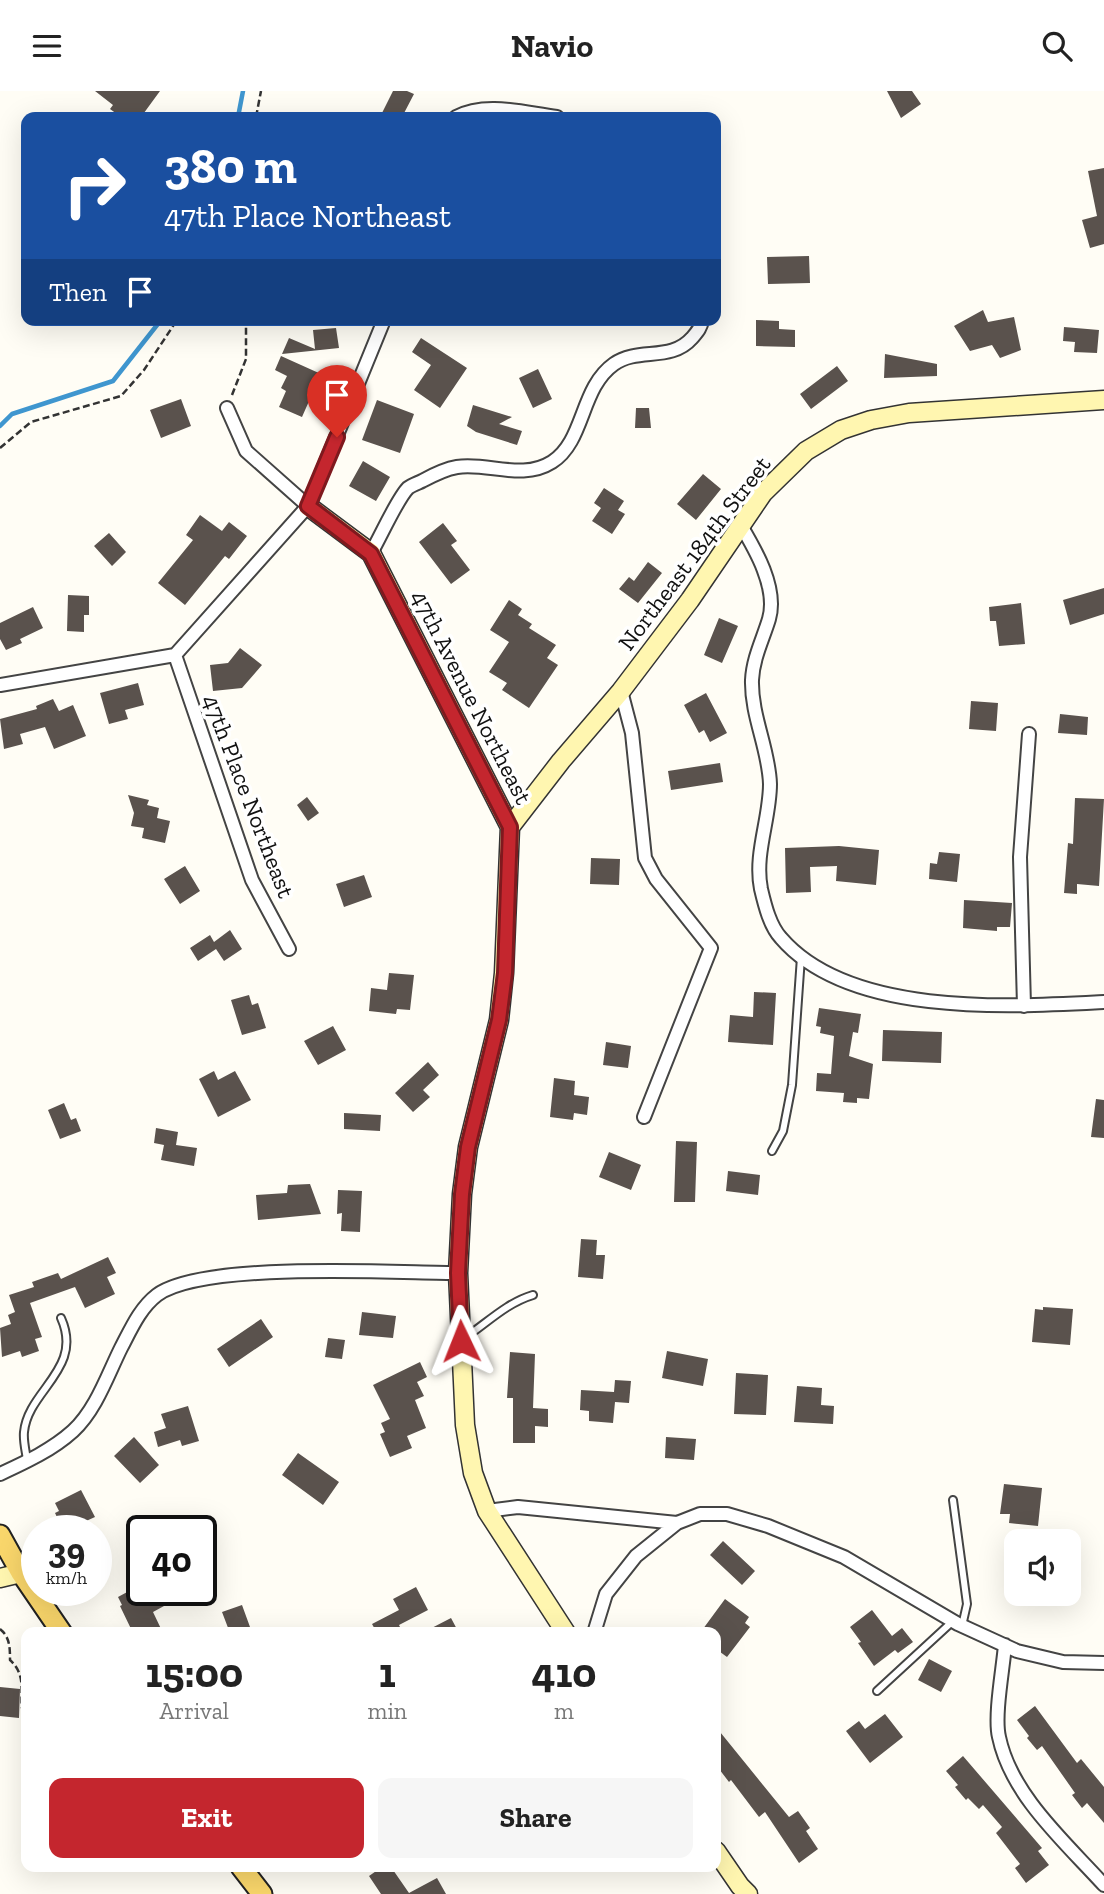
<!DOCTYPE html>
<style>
body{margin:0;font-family:"Zilla Slab",serif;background:#f6f6f6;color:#222;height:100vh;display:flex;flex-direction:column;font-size:26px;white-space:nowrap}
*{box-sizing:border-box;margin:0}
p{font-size:23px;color:#767676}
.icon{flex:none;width:38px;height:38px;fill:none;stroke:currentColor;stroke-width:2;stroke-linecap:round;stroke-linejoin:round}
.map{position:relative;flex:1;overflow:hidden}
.sheet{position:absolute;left:21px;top:1536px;width:700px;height:245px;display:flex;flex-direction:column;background:#fff;border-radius:14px;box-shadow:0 7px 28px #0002}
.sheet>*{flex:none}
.guide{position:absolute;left:21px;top:21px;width:700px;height:214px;border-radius:14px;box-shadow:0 7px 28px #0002;background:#1a4fa0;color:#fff;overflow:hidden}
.controls{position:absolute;left:1004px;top:1438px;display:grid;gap:14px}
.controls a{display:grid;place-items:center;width:77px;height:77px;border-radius:14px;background:#fff;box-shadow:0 7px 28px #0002;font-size:35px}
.speed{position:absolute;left:21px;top:1424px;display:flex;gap:14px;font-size:35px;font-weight:700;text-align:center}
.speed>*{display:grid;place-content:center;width:91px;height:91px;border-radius:50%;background:#fff;box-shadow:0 7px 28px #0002;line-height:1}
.speed small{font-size:18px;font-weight:400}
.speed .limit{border:4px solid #111;border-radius:10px;background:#fff;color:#111}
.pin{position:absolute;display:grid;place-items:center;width:60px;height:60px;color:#fff;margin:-72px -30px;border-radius:50% 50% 50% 0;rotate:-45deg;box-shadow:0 0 7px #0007}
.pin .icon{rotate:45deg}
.me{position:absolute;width:77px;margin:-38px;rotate:358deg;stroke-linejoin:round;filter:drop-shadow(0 0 5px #0008)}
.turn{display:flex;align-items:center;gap:24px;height:147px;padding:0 28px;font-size:32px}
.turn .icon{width:91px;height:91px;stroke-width:2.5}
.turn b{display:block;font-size:49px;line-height:60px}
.then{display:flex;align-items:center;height:66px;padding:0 28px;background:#0003;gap:14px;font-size:26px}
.eta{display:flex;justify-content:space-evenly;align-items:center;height:119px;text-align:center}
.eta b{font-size:42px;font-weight:700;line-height:49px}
.primary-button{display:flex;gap:14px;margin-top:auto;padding:14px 28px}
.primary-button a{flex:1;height:80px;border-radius:14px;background:#c4262e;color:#fff;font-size:28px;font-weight:700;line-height:80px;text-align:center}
.primary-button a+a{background:#f6f6f6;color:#222}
header{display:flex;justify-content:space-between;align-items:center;height:91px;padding:0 28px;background:#fff;font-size:32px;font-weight:700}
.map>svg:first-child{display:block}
</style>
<header><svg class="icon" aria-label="menu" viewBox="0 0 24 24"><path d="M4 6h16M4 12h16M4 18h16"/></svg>Navio<svg class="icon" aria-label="search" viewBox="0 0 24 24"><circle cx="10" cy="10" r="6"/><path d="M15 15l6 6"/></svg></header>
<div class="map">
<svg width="1104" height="1803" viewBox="0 0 1104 1803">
<rect width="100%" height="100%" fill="#fffdf5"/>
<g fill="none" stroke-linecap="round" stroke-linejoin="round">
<path stroke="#3f96cf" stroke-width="4.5" d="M 238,26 L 243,0
M 0,335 L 12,323 L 113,290 L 161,229"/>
</g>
<path fill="#5a524d" d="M 95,0 L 160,0 L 141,26 L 121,26 L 110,18 L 113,14 Z
M 393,0 L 407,0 L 414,3 L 402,26 L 390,26 L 382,22 Z
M 887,0 L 912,0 L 921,13 L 901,27 Z
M 1104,77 L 1104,153 L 1090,157 L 1082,129 L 1097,125 L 1088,80 Z
M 809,165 L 810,192 L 768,193 L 767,166 Z
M 983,219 L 988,231 L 1014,226 L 1021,259 L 1000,267 L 992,254 L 970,260 L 954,235 Z
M 756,229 L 779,230 L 779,238 L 795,239 L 795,256 L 756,255 Z
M 1064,236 L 1099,239 L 1097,262 L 1074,261 L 1075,251 L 1063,250 Z
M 336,237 L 339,257 L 282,263 L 289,247 L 315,258 L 313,239 Z
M 421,247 L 467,277 L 440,317 L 414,299 L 431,274 L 412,261 Z
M 885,263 L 937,273 L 937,285 L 884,287 Z
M 281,265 L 321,283 L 302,326 L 279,316 L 286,300 L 281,297 L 287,285 L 275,279 Z
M 837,275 L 848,290 L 811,318 L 800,303 Z
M 538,278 L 552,308 L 533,317 L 519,287 Z
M 181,308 L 191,335 L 161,347 L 150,319 Z
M 377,309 L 414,323 L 400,362 L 362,349 Z
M 473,314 L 512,326 L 499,333 L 522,340 L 517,354 L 476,341 L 467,335 Z
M 636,317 L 649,317 L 651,337 L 635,337 Z
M 363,370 L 390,386 L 376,410 L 349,395 Z
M 703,383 L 721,398 L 696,429 L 677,413 Z
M 604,397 L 624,410 L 618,419 L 625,423 L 612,443 L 592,430 L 601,417 L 594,412 Z
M 200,424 L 222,440 L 229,431 L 247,445 L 229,468 L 225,465 L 185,514 L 158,492 L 193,449 L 186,444 Z
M 443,432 L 457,450 L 451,454 L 470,479 L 451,493 L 419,451 Z
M 109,442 L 126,461 L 112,475 L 94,455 Z
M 648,471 L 662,482 L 638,512 L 619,498 L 629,486 L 634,490 Z
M 1104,497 L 1104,523 L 1070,534 L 1063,509 Z
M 68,504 L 89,505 L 89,524 L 84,524 L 84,541 L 67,540 Z
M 509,509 L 522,518 L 518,524 L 532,533 L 529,537 L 556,554 L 547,567 L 558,574 L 529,617 L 502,599 L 507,592 L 489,581 L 509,551 L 490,539 Z
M 1021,512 L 1025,553 L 999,555 L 996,530 L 990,530 L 989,516 Z
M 33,516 L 43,537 L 20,548 L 22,552 L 6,559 L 0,548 L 0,532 Z
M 719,527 L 738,535 L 722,572 L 704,564 Z
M 240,557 L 262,574 L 242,597 L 213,600 L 210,574 L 228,572 Z
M 138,592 L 144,614 L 125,619 L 128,628 L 109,633 L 100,602 Z
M 706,602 L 727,642 L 710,651 L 704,639 L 699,642 L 684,614 Z
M 53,608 L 59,620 L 73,614 L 86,645 L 54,658 L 45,636 L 20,643 L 23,653 L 4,658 L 0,628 L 37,618 L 36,615 Z
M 971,610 L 998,612 L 996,640 L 969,638 Z
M 1060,623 L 1088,626 L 1087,644 L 1058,642 Z
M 720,672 L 723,691 L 671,699 L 668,680 Z
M 128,704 L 149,709 L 147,714 L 159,717 L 157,727 L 170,730 L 165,752 L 142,747 L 144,737 L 131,735 L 134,722 Z
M 307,706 L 319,722 L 308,730 L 297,714 Z
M 1075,707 L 1104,708 L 1099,795 L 1077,793 L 1077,803 L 1064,802 L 1068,752 L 1073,753 Z
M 839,755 L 879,759 L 876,794 L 836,790 L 837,775 L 810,776 L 811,801 L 786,802 L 785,757 Z
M 939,761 L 960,763 L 957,791 L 929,788 L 930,772 L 937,773 Z
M 591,767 L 620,768 L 619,794 L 590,793 Z
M 185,775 L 200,800 L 180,813 L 164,788 Z
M 364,784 L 372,806 L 344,816 L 336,793 Z
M 964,809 L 1012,812 L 1010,836 L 997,836 L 997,840 L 963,837 Z
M 230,839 L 242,858 L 224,870 L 216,858 L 198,870 L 190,857 L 210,844 L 214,851 Z
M 389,882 L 414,884 L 410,919 L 397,918 L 396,923 L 369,920 L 371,897 L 387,899 Z
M 754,901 L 776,902 L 773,954 L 728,951 L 730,924 L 753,926 Z
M 249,904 L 252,914 L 258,912 L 266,937 L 242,944 L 231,909 Z
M 819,917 L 861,923 L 858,942 L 853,941 L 849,965 L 873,973 L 869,1008 L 857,1007 L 857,1012 L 843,1011 L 844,1002 L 816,1000 L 817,982 L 831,983 L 834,945 L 820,942 L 821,936 L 816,935 Z
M 333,935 L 346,959 L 318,974 L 304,950 Z
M 883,939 L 942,941 L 941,972 L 882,970 Z
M 606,951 L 631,955 L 628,977 L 603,974 Z
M 428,971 L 439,984 L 423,999 L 430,1006 L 413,1021 L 395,1002 Z
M 214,980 L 218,989 L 235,980 L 251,1009 L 218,1026 L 199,988 Z
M 554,987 L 575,990 L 574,1004 L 589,1006 L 587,1024 L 574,1022 L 573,1029 L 550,1026 Z
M 1096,1008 L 1104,1009 L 1104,1047 L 1091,1046 Z
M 64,1012 L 71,1029 L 76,1027 L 81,1040 L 60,1048 L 48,1019 Z
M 344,1022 L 381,1024 L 380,1040 L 344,1038 Z
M 156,1037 L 178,1041 L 176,1054 L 197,1057 L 194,1075 L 161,1069 L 164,1054 L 154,1052 Z
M 676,1050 L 697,1051 L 695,1111 L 674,1111 Z
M 609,1061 L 641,1074 L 631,1099 L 599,1086 Z
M 728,1080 L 760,1084 L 758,1104 L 726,1100 Z
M 310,1093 L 321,1123 L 258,1129 L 256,1104 L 287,1102 L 288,1094 Z
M 338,1099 L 362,1100 L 360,1141 L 341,1140 L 342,1122 L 337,1123 Z
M 581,1148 L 597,1149 L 596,1164 L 605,1164 L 603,1188 L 578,1186 Z
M 108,1166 L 116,1182 L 107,1186 L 115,1203 L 85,1217 L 75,1196 L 30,1212 L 42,1246 L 35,1248 L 39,1260 L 22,1266 L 20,1260 L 2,1266 L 0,1237 L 11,1233 L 8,1224 L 15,1221 L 9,1204 L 34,1196 L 32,1191 L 58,1182 L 61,1188 Z
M 1043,1216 L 1073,1218 L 1070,1254 L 1032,1251 L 1035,1218 L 1043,1219 Z
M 362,1221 L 396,1225 L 393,1247 L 359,1244 Z
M 261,1228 L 273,1246 L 229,1276 L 217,1258 Z
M 328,1247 L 345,1249 L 342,1268 L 325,1266 Z
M 667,1260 L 708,1268 L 703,1295 L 662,1287 Z
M 510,1261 L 535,1263 L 533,1317 L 548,1318 L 548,1336 L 535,1335 L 535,1352 L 513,1352 L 513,1307 L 507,1307 Z
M 420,1271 L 427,1286 L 417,1291 L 424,1305 L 415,1309 L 426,1337 L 407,1345 L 412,1357 L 390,1366 L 380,1343 L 385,1341 L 381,1332 L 390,1328 L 373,1294 Z
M 736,1282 L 768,1284 L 766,1324 L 734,1323 Z
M 615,1289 L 631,1290 L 629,1312 L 615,1311 L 613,1332 L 589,1330 L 589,1320 L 580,1319 L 581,1299 L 614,1301 Z
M 797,1295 L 822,1297 L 821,1314 L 834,1315 L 833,1333 L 794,1331 Z
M 188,1315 L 199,1350 L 182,1355 L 180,1349 L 158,1356 L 154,1341 L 166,1337 L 161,1323 Z
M 134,1346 L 159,1374 L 140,1392 L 114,1365 Z
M 666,1346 L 696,1348 L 694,1369 L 665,1367 Z
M 298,1362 L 339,1391 L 323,1414 L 282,1384 Z
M 1004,1393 L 1042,1397 L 1038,1435 L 1009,1432 L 1010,1423 L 1000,1423 Z
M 81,1399 L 95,1426 L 64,1440 L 55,1422 L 59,1420 L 55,1412 Z
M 723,1450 L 755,1480 L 742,1494 L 710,1464 Z
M 142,1493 L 142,1500 L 156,1500 L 164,1515 L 153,1521 L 163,1542 L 133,1542 L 120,1515 L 122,1514 L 118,1506 Z
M 416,1496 L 428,1519 L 399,1534 L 403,1542 L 377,1542 L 372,1533 L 399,1519 L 393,1508 Z
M 725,1508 L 749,1526 L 745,1532 L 750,1536 L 727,1566 L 716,1558 L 716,1542 L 700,1542 Z
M 242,1514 L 250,1536 L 230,1542 L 222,1521 Z
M 872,1519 L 892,1545 L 902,1537 L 913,1551 L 898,1562 L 895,1559 L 874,1575 L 858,1552 L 861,1551 L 850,1536 Z
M 451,1527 L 459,1542 L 422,1542 Z
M 929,1568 L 952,1580 L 941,1601 L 918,1589 Z
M 0,1596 L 20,1598 L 19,1627 L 0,1625 Z
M 1035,1615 L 1077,1672 L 1081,1668 L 1104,1696 L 1104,1732 L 1087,1712 L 1082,1717 L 1072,1704 L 1075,1702 L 1042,1655 L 1037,1659 L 1027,1647 L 1029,1645 L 1017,1629 Z
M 885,1623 L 903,1646 L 870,1672 L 846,1640 L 859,1630 L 865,1638 Z
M 716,1636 L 789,1726 L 798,1720 L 810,1737 L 806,1740 L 818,1758 L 799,1772 L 765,1721 L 759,1726 L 731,1689 L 729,1691 L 716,1674 Z
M 963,1665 L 1042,1757 L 1038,1760 L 1049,1774 L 1026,1792 L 1015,1777 L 1020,1773 L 996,1742 L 1002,1736 L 983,1714 L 979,1718 L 968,1707 L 966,1709 L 955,1696 L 958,1694 L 946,1680 Z
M 382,1776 L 391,1776 L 409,1802 L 437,1787 L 446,1803 L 381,1803 L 369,1785 Z"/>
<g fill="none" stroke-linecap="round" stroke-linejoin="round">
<defs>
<path id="lane" d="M 772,1060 L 783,1040 L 792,994 L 801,866
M 463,1248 C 486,1233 506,1212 533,1204
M 27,1369 C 26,1361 23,1350 24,1341 C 28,1299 84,1278 61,1227
M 953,1409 L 967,1513 L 962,1535
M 877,1600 L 953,1530"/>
<path id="street" d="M 456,26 C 486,10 524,22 557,26
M 227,317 L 246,360 L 308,415
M 740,433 C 755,458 778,497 769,528 C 763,548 753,567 752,589 C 751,625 769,658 770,693 C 770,728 754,763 761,798 C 765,815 770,835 781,847 C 849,926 1009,916 1104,911
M 371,462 C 380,447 397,408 408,397 C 412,394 418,392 422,390 C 433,384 445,378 457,376 C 488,371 522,390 552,371 C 585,350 580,297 614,273 C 638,256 671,271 692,247 C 697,241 701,237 702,229
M 175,564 L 308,415 L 384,229
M 0,594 L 175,564 L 252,789 L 289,858
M 621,600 L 632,642 L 645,767 L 656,788 L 711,857 L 644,1026
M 1024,915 L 1020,766 L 1029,643
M 0,1383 C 26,1371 52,1359 73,1340 C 96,1319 108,1283 121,1257 C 131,1238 140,1217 157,1204 C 203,1170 395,1182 458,1182
M 487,1420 L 518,1416 L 677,1432
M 594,1542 L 606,1503 L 636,1465 L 677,1432 L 700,1423 L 727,1423 L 768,1435 L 844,1466 L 958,1533 L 1017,1560 L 1063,1571 L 1104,1572
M 1005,1554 C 1003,1578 994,1625 999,1646 C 1011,1704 1065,1751 1104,1794"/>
<path id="secondary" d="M 308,415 L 371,462 L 510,736 L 504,882 L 499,929 L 468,1056 L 462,1103 L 458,1182 L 465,1334 L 473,1382 L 487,1420 L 566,1542
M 510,736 L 561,670 L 621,600 L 690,509 L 763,402 L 806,360 L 841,339 L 871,329 L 909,322 L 1104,309
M 0,1487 L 21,1482
M 716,1760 L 740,1795 L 748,1803"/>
<path id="primary" d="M 0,1444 L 21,1482 L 62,1542
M 241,1776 L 262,1803"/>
</defs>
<use href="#lane" stroke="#444" stroke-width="10"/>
<use href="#street" stroke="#444" stroke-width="16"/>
<use href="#secondary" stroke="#333" stroke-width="21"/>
<use href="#primary" stroke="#222" stroke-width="23"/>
<path stroke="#333" stroke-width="2.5" stroke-dasharray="7 3.5" stroke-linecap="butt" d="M 256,26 L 261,0
M 232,304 L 246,268 L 246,229
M 0,357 L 31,331 L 121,305 L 144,279 L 177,229
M 0,1538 C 10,1546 10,1557 10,1569 C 31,1588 15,1612 26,1628"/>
<use href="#lane" stroke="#fff" stroke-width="6"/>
<use href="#street" stroke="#fff" stroke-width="12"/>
<use href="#secondary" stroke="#fff6b0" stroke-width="18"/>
<use href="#primary" stroke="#f9d66b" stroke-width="19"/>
</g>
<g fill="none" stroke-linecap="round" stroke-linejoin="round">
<defs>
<path id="route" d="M 337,346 L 308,415 L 371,463 L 510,736 L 505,882 L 499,929 L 468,1056 L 462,1103 L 458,1182 L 461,1250"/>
</defs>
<use href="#route" stroke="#7f191e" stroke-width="18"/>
<use href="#route" stroke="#c4262e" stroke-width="12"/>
</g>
<g text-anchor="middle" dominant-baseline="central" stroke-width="7" stroke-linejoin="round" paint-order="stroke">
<g font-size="24" fill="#111" stroke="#fff">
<text transform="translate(694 462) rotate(-53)">Northeast 184th Street</text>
<text transform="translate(472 606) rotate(63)">47th Avenue Northeast</text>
<text transform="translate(249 705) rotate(69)">47th Place Northeast</text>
</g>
</g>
</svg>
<div class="controls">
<a><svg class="icon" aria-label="sound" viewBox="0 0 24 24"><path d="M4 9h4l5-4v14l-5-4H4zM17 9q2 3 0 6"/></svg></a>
</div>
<div class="speed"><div>39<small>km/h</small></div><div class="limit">40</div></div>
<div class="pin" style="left:337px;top:346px;background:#d93025"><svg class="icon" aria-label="arrive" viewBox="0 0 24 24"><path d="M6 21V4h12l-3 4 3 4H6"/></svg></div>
<svg class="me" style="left:461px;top:1250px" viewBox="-20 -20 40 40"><path d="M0-17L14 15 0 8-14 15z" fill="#c4262e" stroke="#fff" stroke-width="4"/></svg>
<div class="guide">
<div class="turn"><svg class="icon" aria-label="right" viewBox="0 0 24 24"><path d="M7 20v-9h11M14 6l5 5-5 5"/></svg><div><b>380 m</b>47th Place Northeast</div></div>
<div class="then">Then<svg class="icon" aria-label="arrive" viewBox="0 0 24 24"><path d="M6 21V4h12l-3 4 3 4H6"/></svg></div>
</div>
<section class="sheet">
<div class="eta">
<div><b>15:00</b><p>Arrival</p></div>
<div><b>1</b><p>min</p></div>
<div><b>410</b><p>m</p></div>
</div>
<div class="primary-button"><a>Exit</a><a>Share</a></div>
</section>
</div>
